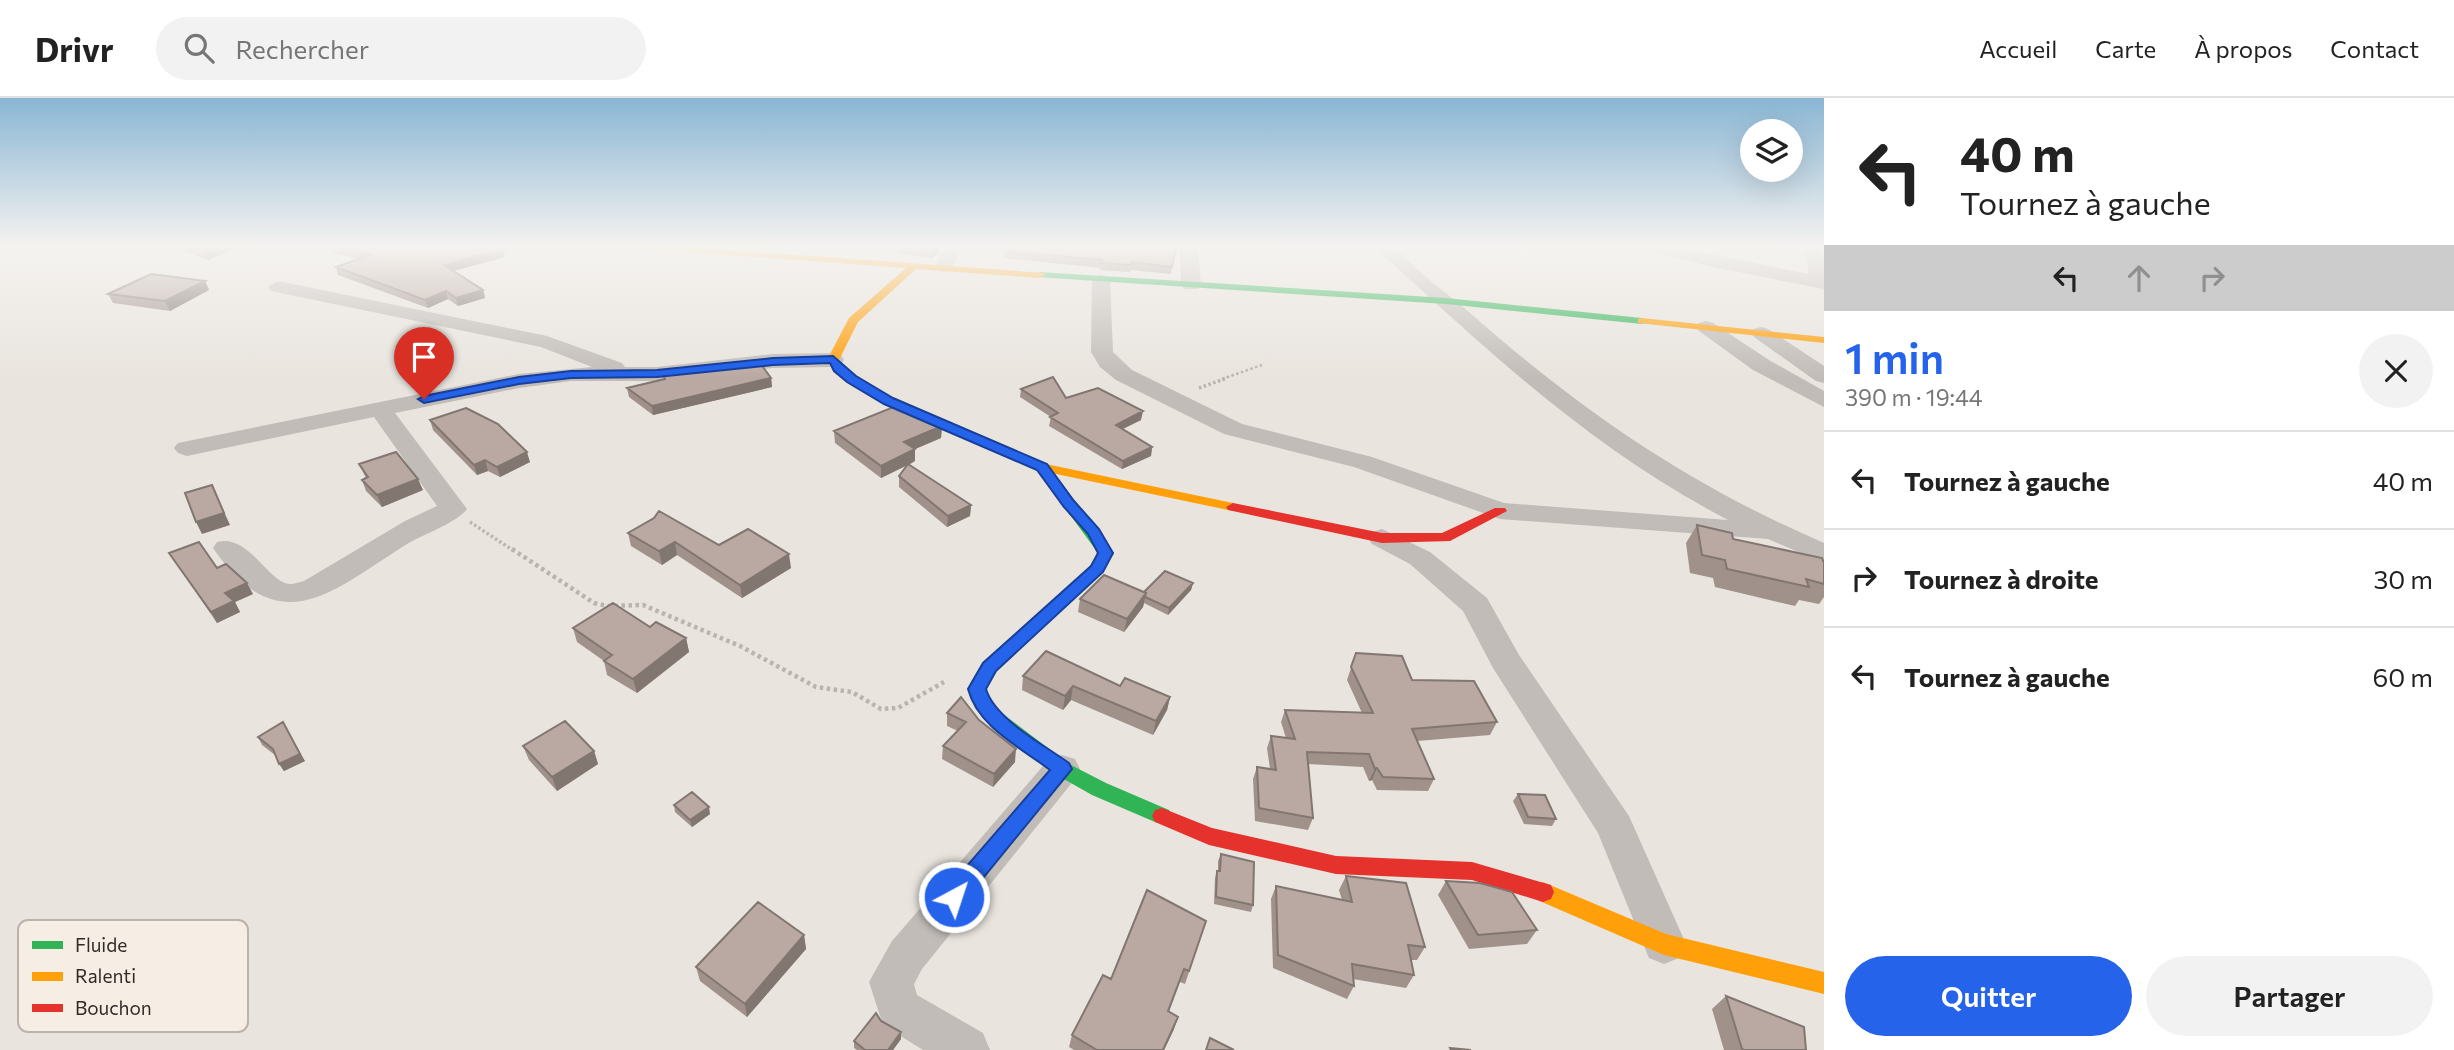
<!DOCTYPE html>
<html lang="fr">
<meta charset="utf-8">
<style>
body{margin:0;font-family:Commissioner,sans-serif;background:#f2f2f2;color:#222;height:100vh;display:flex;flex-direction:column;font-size:26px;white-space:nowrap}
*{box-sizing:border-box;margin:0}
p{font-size:23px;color:#767676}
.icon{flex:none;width:38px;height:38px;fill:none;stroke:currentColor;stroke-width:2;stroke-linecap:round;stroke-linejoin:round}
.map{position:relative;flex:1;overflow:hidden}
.details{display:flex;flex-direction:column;background:#fff;width:630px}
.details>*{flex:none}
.top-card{background:#fff;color:#222;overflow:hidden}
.controls{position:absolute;left:1740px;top:21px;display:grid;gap:14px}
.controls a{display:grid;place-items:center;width:63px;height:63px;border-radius:50%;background:#fff;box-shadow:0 7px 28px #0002;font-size:35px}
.pin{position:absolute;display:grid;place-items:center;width:60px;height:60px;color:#fff;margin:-72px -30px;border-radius:50% 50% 50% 0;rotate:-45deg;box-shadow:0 0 7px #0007}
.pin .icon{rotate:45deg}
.me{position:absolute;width:77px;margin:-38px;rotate:40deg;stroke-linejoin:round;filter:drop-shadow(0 0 5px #0008)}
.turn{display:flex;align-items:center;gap:24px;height:147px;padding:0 21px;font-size:32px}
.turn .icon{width:91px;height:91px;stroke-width:2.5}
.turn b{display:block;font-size:49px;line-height:60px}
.lanes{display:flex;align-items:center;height:66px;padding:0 21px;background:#0003;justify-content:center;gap:35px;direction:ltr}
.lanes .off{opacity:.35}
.round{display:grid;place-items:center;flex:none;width:74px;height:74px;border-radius:37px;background:#f2f2f2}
.head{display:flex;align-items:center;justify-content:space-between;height:119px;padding:0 21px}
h1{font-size:42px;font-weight:600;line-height:52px;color:#2563eb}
.primary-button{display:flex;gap:14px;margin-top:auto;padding:14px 21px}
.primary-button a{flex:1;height:80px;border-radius:42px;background:#2563eb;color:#fff;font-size:28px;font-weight:600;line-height:80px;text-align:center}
.primary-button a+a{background:#f2f2f2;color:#222}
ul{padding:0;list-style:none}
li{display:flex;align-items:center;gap:21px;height:98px;padding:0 21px;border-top:2px solid #e0e0e0}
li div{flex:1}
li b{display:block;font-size:26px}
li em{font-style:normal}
header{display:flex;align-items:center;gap:42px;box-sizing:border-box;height:98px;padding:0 35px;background:#fff;border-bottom:2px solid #e0e0e0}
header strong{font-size:33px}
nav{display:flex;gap:38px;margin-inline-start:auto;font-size:24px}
.search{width:490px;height:63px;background:#f2f2f2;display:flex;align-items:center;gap:18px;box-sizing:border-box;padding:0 24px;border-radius:38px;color:#767676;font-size:26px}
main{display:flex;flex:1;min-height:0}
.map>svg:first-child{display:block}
</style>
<header>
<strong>Drivr</strong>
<div class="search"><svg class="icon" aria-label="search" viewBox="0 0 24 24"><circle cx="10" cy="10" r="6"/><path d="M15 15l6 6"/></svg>Rechercher</div>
<nav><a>Accueil</a><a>Carte</a><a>À propos</a><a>Contact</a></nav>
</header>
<main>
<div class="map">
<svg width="1824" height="952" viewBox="0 0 1824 952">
<rect width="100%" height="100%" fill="#e9e4de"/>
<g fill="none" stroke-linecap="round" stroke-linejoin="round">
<path stroke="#bab4b0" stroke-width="2.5" stroke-dasharray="2.5 2.5" stroke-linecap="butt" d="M 1222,281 L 1262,267"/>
<path stroke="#bab4b0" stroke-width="3.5" stroke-dasharray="2.5 2.5" stroke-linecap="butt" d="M 1199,290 L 1227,280
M 470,424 L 514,453"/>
<path stroke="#bab4b0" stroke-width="4.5" stroke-dasharray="3.5 3.5" stroke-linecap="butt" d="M 512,451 L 594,505 L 607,508 L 643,507 L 740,548 L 816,589 L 852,594 L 881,611 L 898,610 L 944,584"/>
<path fill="#c1bcb8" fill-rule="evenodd" d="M 944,147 L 962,147 L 953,169 L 944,175 L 935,169 Z
M 1180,147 L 1198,147 L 1201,187 L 1198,191 L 1184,191 L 1181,187 Z
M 1376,147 L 1394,147 C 1412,171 1446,194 1469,214 C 1580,312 1687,386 1824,445 L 1824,465 L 1768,441 L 1500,421 L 1354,369 L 1224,336 L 1116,282 L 1100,269 L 1091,254 L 1092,182 L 1101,176 L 1110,182 L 1113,254 L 1132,272 L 1242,326 L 1372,359 L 1504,405 L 1728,422 C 1594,352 1495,259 1385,159 Z
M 1638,147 L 1667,147 L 1808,176 L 1808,164 L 1802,147 L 1820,147 L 1824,158 L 1824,191 L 1718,170 L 1641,151 Z
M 278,183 L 547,238 L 622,265 L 625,269 L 657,269 L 773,256 L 833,255 L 841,257 L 844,262 L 841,267 L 833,269 L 773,270 L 657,283 L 571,283 L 519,290 L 395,315 L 467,411 C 458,424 422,437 407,446 C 332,493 279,547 213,450 L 217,444 C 243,437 260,468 279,482 C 288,488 294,486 304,483 L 405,423 L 437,408 L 374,319 L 187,358 L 178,355 L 174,350 L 178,345 L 519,276 L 592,269 L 541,249 L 271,193 L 268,189 Z
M 1706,223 L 1713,225 L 1769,262 L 1824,293 L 1824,309 L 1753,272 L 1699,233 L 1696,229 L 1699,225 Z
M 1761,229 L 1768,231 L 1824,268 L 1824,285 L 1816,283 L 1754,239 L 1751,235 L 1754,231 Z
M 1382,431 L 1430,454 L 1487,500 L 1519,557 L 1629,718 L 1686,846 L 1679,860 L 1664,866 L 1649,860 L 1598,735 L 1493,570 L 1463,513 L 1410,466 L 1372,446 L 1368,440 L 1372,434 Z
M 1062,657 L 1075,661 L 1080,671 L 1075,681 L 922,871 L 914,886 L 917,897 L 983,935 L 990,952 L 923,952 L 883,927 L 869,884 L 892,843 L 1049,661 Z"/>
<path fill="#30b455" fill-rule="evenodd" d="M 1040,174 L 1446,200 L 1642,220 L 1647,223 L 1642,226 L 1446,206 L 1036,179 L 1035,177 Z
M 1042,365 L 1047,366 L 1114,455 L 1103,474 L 996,573 L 986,591 L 989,602 L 1003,616 L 1069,666 L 1106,685 L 1169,712 L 1172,718 L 1169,724 L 1162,726 L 1155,724 L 1092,697 L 1055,676 L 989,626 L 975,610 L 968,591 L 983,565 L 1091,468 L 1098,455 L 1035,369 Z"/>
<path fill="#ff9f0a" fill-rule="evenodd" d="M 627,147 L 664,147 L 1044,175 L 1045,177 L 1040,180 L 916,171 L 858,224 L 839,262 L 843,269 L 892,300 L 1046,366 L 1233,405 L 1240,409 L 1233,413 L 1037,372 L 884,306 L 834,273 L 827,262 L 849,220 L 906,170 L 631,150 Z
M 1642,220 L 1824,239 L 1824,245 L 1638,225 L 1638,221 Z
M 1543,784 L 1666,836 L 1824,874 L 1824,896 L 1664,857 L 1535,801 L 1532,794 L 1535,787 Z"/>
<path fill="#e5322d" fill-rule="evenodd" d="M 1233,405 L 1382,435 L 1442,435 L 1495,410 L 1505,410 L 1507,413 L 1450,443 L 1382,445 L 1228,412 L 1226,409 Z
M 1162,710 L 1212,730 L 1336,758 L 1472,764 L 1551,787 L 1554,794 L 1551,801 L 1543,804 L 1472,782 L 1336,776 L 1209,747 L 1155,724 L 1152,718 L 1155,712 Z"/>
</g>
<path fill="#a0918b" d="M 166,147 L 242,147 L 208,162 Z
M 330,147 L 503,151 L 505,159 L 453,173 L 483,192 L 485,200 L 458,208 L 448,201 L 428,210 L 338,177 L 336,169 L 359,161 L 333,155 Z
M 899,147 L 942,147 L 937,156 L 932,160 L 897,155 L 897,148 Z
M 1177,147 L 1171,176 L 1131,172 L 1130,174 L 1100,172 L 1101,170 L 1004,160 L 1004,153 Z
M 205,183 L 209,192 L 170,213 L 113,205 L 108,196 Z
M 663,276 L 771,280 L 772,289 L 653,317 L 629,299 L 627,290 L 664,281 Z
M 1021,291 L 1141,322 L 1123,331 L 1152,349 L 1151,358 L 1122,371 L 1049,328 L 1051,319 L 1020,299 Z
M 430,322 L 530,364 L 500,379 L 488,373 L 477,377 L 433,332 Z
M 942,328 L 941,340 L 915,351 L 915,363 L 909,367 L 971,407 L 970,418 L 947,429 L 899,389 L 899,378 L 906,368 L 881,380 L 835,345 L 834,333 Z
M 359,366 L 423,392 L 382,409 L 366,393 L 362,382 L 366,380 Z
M 1697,427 L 1733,441 L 1824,465 L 1824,499 L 1819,506 L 1799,502 L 1795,508 L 1715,489 L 1713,480 L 1690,475 L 1686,445 Z
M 628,435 L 719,447 L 791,470 L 742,500 L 677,457 L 662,467 L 631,448 Z
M 169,455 L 217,470 L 253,496 L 235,504 L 240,514 L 217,525 Z
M 1193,485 L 1191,492 L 1168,517 L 1144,505 L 1143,509 L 1124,534 L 1078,514 L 1080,501 L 1144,494 Z
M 650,529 L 686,540 L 689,554 L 637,595 L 607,577 L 604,563 L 577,544 L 573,530 Z
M 1356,555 L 1497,624 L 1490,637 L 1417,643 L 1434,681 L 1428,693 L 1377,692 L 1372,682 L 1369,683 L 1363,669 L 1308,666 L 1313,720 L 1308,732 L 1255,723 L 1253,681 L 1257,669 L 1270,671 L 1267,650 L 1271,638 L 1286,640 L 1281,624 L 1285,612 L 1362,615 L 1347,582 Z
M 1023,578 L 1120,588 L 1170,599 L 1167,612 L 1153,637 L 1071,602 L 1063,612 L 1022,592 Z
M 947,615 L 979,622 L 1015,664 L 993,689 L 942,661 L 943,648 L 958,633 L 947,628 Z
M 258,639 L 305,663 L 284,673 L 275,657 L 262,647 Z
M 523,648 L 594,653 L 598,666 L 557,693 L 529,662 Z
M 1518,696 L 1556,721 L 1552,728 L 1524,726 L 1513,703 Z
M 674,707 L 710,716 L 692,729 L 675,714 Z
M 1221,756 L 1253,807 L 1251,814 L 1214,806 L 1215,780 L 1217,773 L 1218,773 L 1218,763 Z
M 1346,778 L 1425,849 L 1417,862 L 1411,862 L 1414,877 L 1406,890 L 1353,881 L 1354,888 L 1347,901 L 1273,870 L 1271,801 L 1276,788 L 1342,802 L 1339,792 Z
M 1446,783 L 1537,832 L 1527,846 L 1469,851 L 1438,797 Z
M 1206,823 L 1185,886 L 1180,884 L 1169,914 L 1174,931 L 1164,952 L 1074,952 L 1069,949 L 1072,937 L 1111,881 Z
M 804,837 L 806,851 L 747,919 L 700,883 L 696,869 Z
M 1726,898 L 1806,952 L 1724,952 L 1712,911 Z
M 881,923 L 901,941 L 893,952 L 857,952 L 854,950 L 854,943 Z"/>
<path fill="#827671" d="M 215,147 L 242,147 L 208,162 L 203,152 Z
M 939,147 L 942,147 L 937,156 L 932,160 L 932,153 Z
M 503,151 L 505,159 L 446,175 L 444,167 Z
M 205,183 L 209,192 L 170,213 L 165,203 Z
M 483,192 L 485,200 L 458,208 L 456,200 Z
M 446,193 L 448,201 L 428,210 L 425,202 Z
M 771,280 L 772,289 L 653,317 L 652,308 Z
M 1143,313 L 1141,322 L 1114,335 L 1116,327 Z
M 942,328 L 941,340 L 915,351 L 915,363 L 881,380 L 881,368 L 904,344 Z
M 1152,349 L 1151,358 L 1122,371 L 1123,363 Z
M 527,354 L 530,364 L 500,379 L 497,369 Z
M 485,362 L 488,373 L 477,377 L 474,367 Z
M 418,381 L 423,392 L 382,409 L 377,397 Z
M 212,387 L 230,427 L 202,436 L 196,424 Z
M 971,407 L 970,418 L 947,429 L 948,418 Z
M 675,444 L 677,457 L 662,467 L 659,453 Z
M 789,456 L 791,470 L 742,500 L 740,487 Z
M 247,485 L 253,496 L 235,504 L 240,514 L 217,525 L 211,514 L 225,495 Z
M 1193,485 L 1191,492 L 1168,517 L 1169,510 Z
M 1146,495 L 1143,509 L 1124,534 L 1127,521 Z
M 686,540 L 689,554 L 637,595 L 633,581 Z
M 1073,588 L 1071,602 L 1063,612 L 1065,598 Z
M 1170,599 L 1167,612 L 1153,637 L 1156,623 Z
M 283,624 L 305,663 L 284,673 L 279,666 Z
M 1016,651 L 1015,664 L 993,689 L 994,676 Z
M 594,653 L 598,666 L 557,693 L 552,679 Z
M 1377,670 L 1372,682 L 1369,683 L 1375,671 Z
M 709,709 L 710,716 L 692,729 L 690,722 Z
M 804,837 L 806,851 L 747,919 L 745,906 Z
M 1178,919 L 1174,931 L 1164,952 L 1163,952 Z
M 901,934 L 901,941 L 893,952 L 888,952 Z"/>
<path fill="#baa9a2" stroke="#827671" stroke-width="2" d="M 189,147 L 215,147 L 203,152 Z
M 330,147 L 495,147 L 503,151 L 444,167 L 483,192 L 456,200 L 446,193 L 425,202 L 336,169 L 370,157 Z
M 899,147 L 939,147 L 932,153 L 897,148 Z
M 1008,147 L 1177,147 L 1172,169 L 1132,164 L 1131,167 L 1101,165 L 1102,162 L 1004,153 Z
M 151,176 L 205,183 L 165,203 L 108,196 Z
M 760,265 L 771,280 L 652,308 L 627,290 L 665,281 L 663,276 Z
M 1053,279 L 1066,300 L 1098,290 L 1143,313 L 1116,327 L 1152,349 L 1123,363 L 1050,319 L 1058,315 L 1021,291 Z
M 896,308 L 942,328 L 904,344 L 915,351 L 881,368 L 834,333 Z
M 466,310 L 498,326 L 527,354 L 497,369 L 485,362 L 474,367 L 430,322 Z
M 396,354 L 418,381 L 377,397 L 362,382 L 368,379 L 359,366 Z
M 908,366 L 971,407 L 948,418 L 899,378 Z
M 212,387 L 224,415 L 196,424 L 185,395 Z
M 659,413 L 719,447 L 748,431 L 789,456 L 740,487 L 675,444 L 659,453 L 628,435 L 654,420 Z
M 1697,427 L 1732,435 L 1733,441 L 1822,460 L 1824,465 L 1824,486 L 1806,481 L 1809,489 L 1727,471 L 1725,462 L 1702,457 Z
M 199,444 L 217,470 L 226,466 L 247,485 L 225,495 L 234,503 L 211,514 L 169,455 Z
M 1165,473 L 1193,485 L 1169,510 L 1145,499 L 1146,495 L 1144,494 Z
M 1104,477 L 1146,495 L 1127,521 L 1080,501 Z
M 613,505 L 650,529 L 656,524 L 686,540 L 633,581 L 604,563 L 612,557 L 573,530 Z
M 1046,553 L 1120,588 L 1125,580 L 1170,599 L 1156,623 L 1073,588 L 1065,598 L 1023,578 Z
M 1356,555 L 1402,558 L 1412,582 L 1474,583 L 1497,624 L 1412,631 L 1434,681 L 1383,679 L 1377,670 L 1375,671 L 1369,656 L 1307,654 L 1313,720 L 1259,710 L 1257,669 L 1276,672 L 1271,638 L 1295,641 L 1285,612 L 1373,615 L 1351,569 Z
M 961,599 L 979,622 L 1016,651 L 994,676 L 943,648 L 966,624 L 947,615 Z
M 565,623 L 594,653 L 552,679 L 523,648 Z
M 283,624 L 300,656 L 279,666 L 273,651 L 258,639 Z
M 692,694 L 709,709 L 690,722 L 674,707 Z
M 1518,696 L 1545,697 L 1556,721 L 1528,719 Z
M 1221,756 L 1254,764 L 1253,807 L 1216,799 L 1217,773 L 1220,773 Z
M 1346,778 L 1406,785 L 1425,849 L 1408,847 L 1414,877 L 1352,866 L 1354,888 L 1278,857 L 1276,788 L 1352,804 Z
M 1446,783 L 1480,785 L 1512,794 L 1537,832 L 1478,837 Z
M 1147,792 L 1206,823 L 1189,873 L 1184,871 L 1168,913 L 1178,919 L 1163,952 L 1097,952 L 1072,937 L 1103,877 L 1111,881 Z
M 758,804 L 804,837 L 745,906 L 696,869 Z
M 1726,898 L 1804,929 L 1806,952 L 1744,952 L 1742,951 Z
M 876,915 L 881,923 L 901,934 L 888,952 L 865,952 L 854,943 Z
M 1210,940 L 1234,952 L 1206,952 Z
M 1450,950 L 1471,952 L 1451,952 Z"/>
<linearGradient id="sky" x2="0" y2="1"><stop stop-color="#8ab6d4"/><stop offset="0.53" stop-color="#f5f3f0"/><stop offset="1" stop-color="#f5f3f0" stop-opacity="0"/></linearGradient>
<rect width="1824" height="280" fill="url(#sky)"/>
<path fill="#2563eb" stroke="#184099" stroke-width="2" d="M 833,258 L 856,278 L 893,300 L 1047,366 L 1074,403 L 1099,431 L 1113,455 L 1103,474 L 996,573 L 986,591 C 995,621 1044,647 1069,665 L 1072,671 L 962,806 L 954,809 L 946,806 L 943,799 L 946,792 L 1050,672 C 1020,649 978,629 968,591 L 983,565 L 1091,468 L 1098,455 L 1088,436 L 1064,409 L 1037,372 L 884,306 L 847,284 L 834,273 L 830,265 L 773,267 L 657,279 L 571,280 L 519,286 L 424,305 L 418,301 L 424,298 L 519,279 L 571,273 L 657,272 L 773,260 Z"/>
<rect x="18" y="822" width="230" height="112" rx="10" fill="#f6eee5" stroke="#bbb3ac" stroke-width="2"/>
<rect x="32" y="843" width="31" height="8" fill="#30b455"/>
<rect x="32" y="874" width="31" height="9" fill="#ff9f0a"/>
<rect x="32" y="906" width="31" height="8" fill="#e5322d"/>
<g font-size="19" fill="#312a27">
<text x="75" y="854">Fluide</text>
<text x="75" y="885">Ralenti</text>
<text x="75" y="917">Bouchon</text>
</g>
</svg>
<div class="controls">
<a><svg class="icon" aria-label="layers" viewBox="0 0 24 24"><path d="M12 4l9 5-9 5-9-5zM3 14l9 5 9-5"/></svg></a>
</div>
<div class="pin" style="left:424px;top:301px;background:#d93025"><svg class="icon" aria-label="arrive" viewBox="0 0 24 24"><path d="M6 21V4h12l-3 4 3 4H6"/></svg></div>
<svg class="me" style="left:954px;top:799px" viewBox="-20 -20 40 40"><circle r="17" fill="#2563eb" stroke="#fff" stroke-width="3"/><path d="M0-11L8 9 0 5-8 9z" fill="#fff"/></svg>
</div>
<section class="details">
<div class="top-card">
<div class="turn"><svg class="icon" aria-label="left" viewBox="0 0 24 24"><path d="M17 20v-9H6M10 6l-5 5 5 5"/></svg><div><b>40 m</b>Tournez à gauche</div></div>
<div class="lanes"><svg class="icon" aria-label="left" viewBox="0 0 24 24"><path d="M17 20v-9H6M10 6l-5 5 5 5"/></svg><svg class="icon off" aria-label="ahead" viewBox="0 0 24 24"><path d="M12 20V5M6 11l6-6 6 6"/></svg><svg class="icon off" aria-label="right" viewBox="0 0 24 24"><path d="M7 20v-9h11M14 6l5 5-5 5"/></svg></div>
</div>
<div class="head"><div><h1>1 min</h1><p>390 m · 19:44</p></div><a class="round"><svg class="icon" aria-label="close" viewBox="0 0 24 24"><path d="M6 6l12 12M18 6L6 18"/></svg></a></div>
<ul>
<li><svg class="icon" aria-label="left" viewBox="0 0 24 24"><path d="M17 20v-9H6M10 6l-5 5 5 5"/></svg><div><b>Tournez à gauche</b></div><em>40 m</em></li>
<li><svg class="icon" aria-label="right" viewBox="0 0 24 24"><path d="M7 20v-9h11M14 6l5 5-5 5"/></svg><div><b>Tournez à droite</b></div><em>30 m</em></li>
<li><svg class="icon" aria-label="left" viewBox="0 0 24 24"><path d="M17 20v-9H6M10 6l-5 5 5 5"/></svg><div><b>Tournez à gauche</b></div><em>60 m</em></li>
</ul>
<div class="primary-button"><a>Quitter</a><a>Partager</a></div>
</section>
</main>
